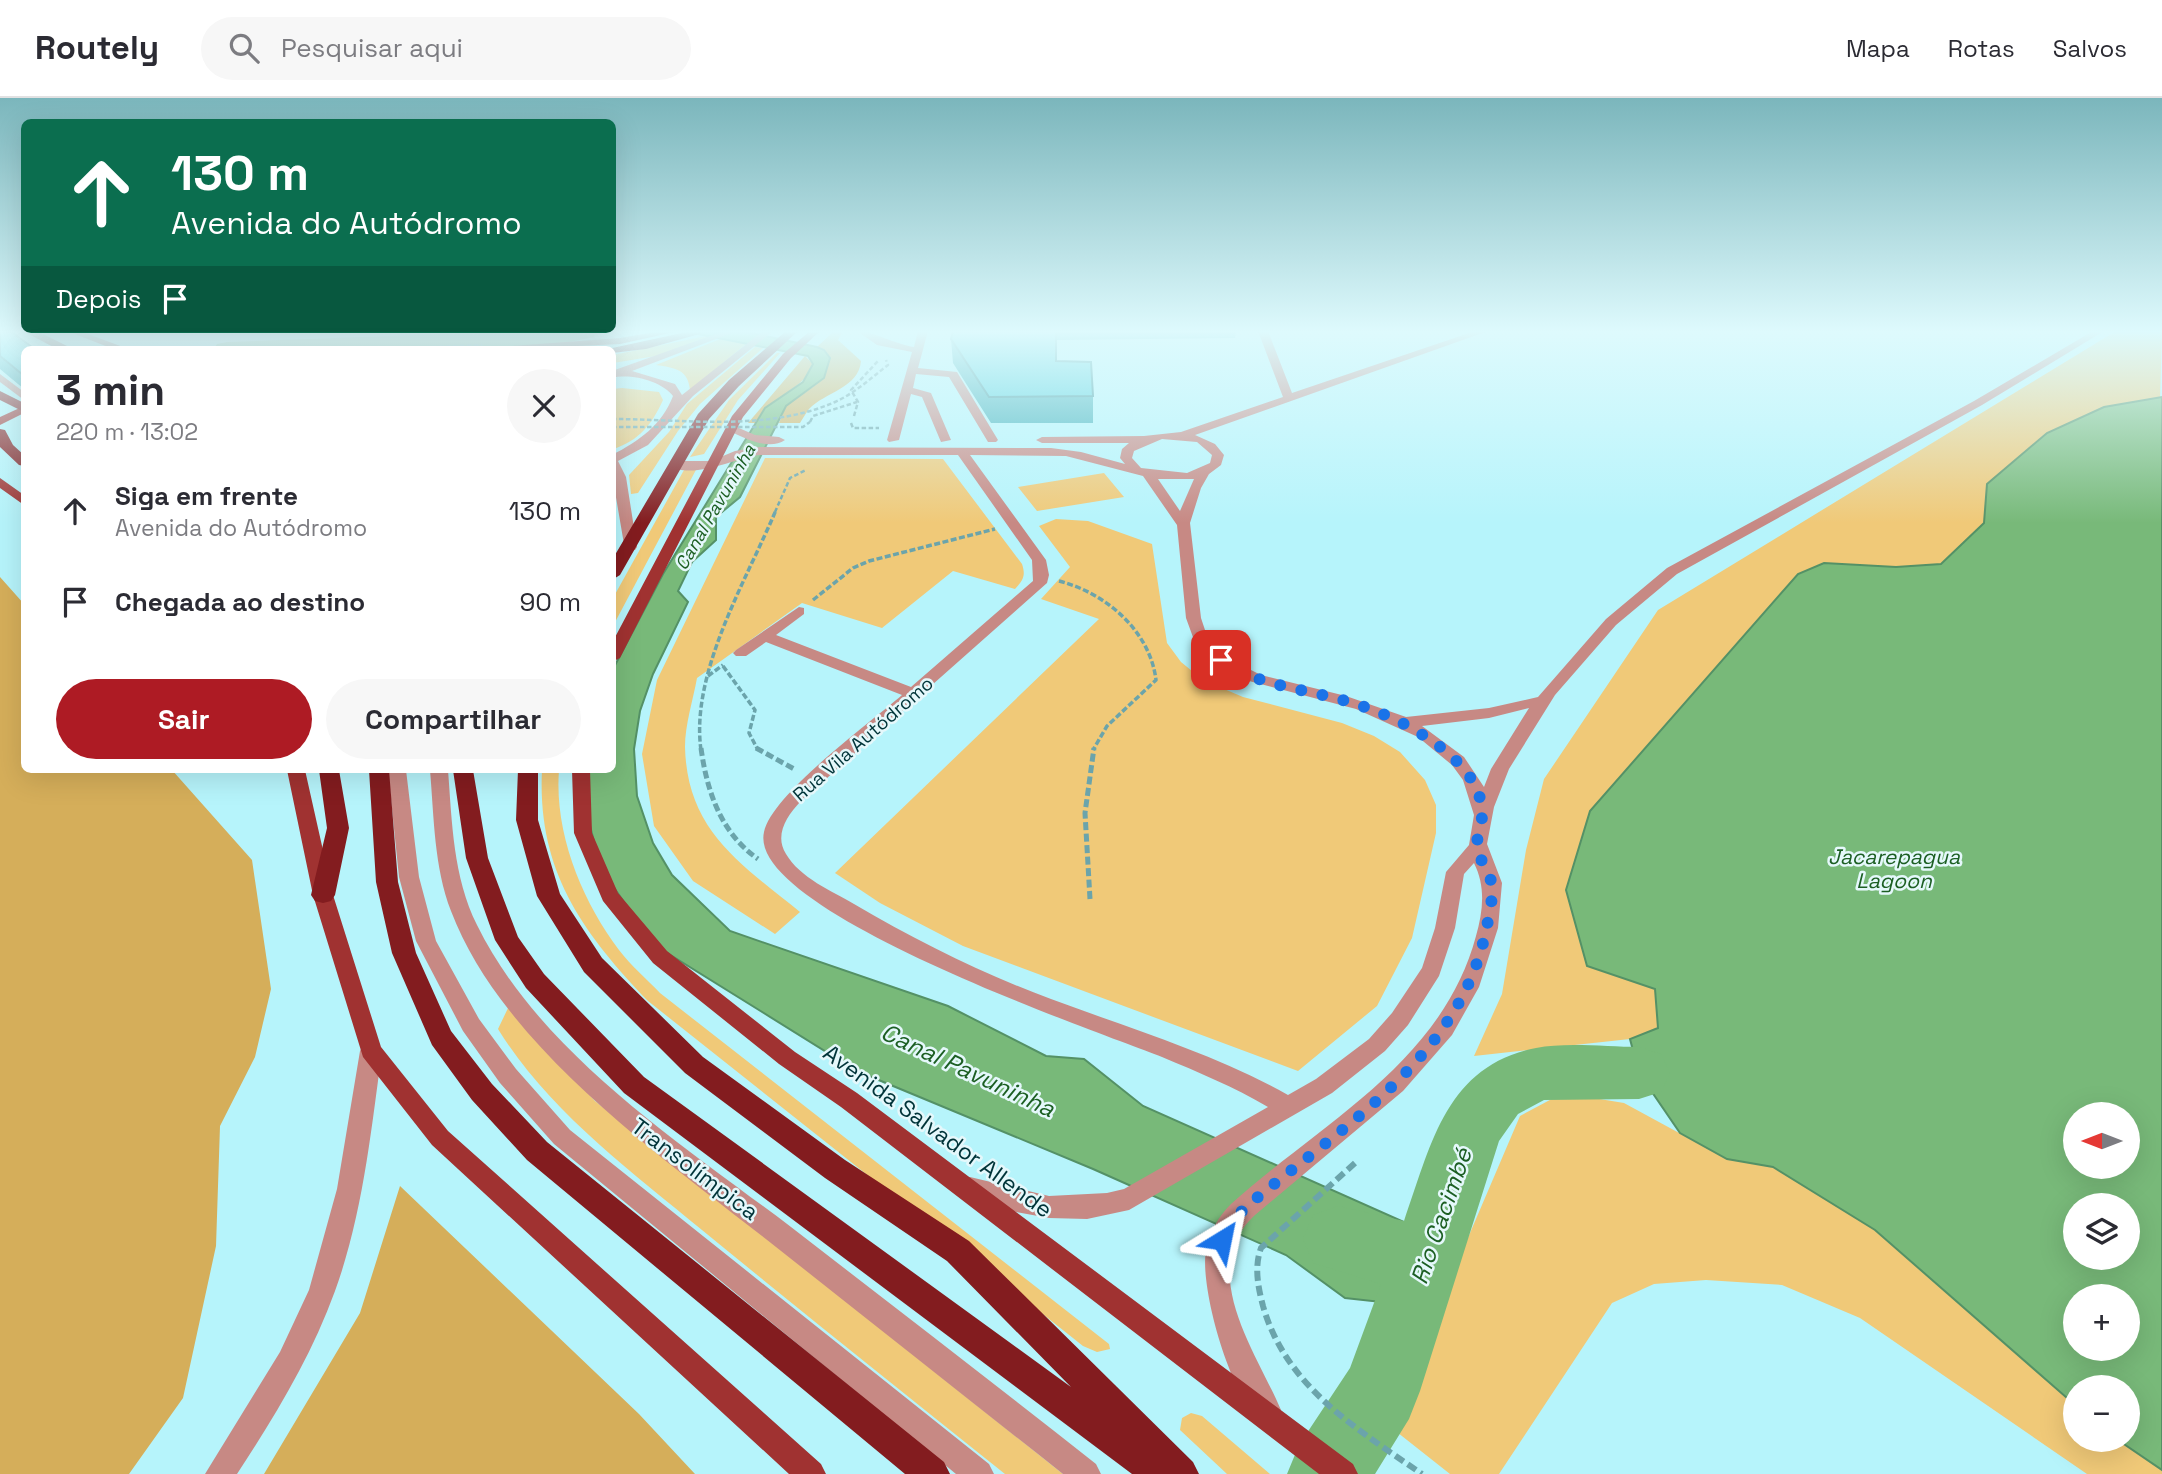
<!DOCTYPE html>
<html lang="pt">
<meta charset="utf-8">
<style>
body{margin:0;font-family:"Space Grotesk",sans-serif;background:#f7f7f7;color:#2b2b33;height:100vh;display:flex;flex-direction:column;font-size:26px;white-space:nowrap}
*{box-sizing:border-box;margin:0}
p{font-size:23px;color:#7c7c81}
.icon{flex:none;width:38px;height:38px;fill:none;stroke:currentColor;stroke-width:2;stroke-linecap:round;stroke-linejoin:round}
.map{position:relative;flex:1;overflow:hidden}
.side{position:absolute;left:21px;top:248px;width:595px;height:427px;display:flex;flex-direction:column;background:#fff;border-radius:10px;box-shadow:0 7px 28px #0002}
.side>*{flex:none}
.top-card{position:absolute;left:21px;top:21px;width:595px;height:214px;border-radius:10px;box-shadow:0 7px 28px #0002;background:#0b6e4f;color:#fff;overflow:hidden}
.needle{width:46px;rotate:270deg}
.buttons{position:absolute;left:2063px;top:1004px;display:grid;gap:14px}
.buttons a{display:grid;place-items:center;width:77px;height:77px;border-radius:50%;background:#fff;box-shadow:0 7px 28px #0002;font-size:35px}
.pin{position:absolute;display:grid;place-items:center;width:60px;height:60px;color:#fff;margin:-30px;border-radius:14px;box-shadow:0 4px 10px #0006}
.me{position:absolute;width:77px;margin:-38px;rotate:35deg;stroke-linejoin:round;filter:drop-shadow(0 0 5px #0008)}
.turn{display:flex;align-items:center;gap:24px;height:147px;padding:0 35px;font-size:32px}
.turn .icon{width:91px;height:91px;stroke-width:2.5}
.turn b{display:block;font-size:49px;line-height:60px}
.then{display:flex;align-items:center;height:66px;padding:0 35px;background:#0003;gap:14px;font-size:26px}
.round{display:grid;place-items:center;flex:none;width:74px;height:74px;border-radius:37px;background:#f7f7f7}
.overview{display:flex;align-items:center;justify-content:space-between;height:119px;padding:0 35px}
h1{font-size:42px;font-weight:700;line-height:52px}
.cta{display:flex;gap:14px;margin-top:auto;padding:14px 35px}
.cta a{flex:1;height:80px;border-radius:42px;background:#ae1b24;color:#fff;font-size:28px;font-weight:700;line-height:80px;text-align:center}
.cta a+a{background:#f7f7f7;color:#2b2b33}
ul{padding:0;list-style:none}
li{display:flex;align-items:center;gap:21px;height:91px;padding:0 35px}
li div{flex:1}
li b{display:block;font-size:26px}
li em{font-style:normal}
header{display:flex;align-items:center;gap:42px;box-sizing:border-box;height:98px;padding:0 35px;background:#fff;border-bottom:2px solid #e1e1e2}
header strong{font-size:33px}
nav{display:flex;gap:38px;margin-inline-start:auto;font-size:24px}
.search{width:490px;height:63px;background:#f7f7f7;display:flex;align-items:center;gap:18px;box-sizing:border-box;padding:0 24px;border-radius:38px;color:#7c7c81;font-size:26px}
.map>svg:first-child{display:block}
</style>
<header>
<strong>Routely</strong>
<div class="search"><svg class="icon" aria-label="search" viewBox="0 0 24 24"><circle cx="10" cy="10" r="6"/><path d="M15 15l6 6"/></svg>Pesquisar aqui</div>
<nav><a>Mapa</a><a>Rotas</a><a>Salvos</a></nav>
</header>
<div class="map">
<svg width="2162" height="1376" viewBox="0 0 2162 1376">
<rect width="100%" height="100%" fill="#b6f4fb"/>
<path fill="#f0c978" d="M 2116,233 L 2162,233 L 2160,301 L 2104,309 L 1987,386 L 1984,425 L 1941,466 L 1896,469 L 1566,792 L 1587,868 L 1655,891 L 1658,930 L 1630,941 L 1474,958 L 1502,896 L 1526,752 L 1544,681 L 1658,512 Z
M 706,238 L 711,239 L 656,258 L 613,265 L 613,257 Z
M 720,241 L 746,246 L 690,292 C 688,271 675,270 656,267 Z
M 755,249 L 763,250 L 700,306 L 678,333 L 638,395 L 631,396 L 629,377 L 669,334 L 687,306 Z
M 777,255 L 780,255 L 738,302 L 704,356 L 690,359 L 729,302 Z
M 622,290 L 659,294 L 663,302 C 652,326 639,343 613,351 L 613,291 Z
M 765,360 L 943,361 L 1022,466 C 1026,478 1023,482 1015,491 L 953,473 L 882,530 L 802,505 L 697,580 C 693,602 685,627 685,649 C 687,733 741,766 800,814 L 775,836 L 693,783 L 654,728 L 642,656 L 657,582 Z
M 697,370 L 613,528 L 613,500 L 684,372 Z
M 1104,375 L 1124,399 L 1037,413 L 1018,389 Z
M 1056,421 L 1088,423 L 1152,446 L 1167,545 L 1181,564 L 1203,582 L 1243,599 L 1342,625 L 1374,638 L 1400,654 L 1425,682 L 1436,707 L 1436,735 L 1412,840 L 1377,908 L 1298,973 L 963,848 L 880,805 L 835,775 L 1099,521 L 1041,501 L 1070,469 L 1039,428 Z
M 542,672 L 559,672 C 554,735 582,803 619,852 C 631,868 647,881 660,895 L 1109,1246 L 1110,1251 L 1097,1254 L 1083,1248 L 648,903 C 582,834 537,772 542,672 Z
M 509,908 L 595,1003 L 1063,1376 L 1005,1376 C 904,1295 802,1214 702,1132 C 629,1072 548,1012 498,931 Z
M 1563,995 L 1624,1005 L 1727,1061 L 1773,1069 L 1875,1132 L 2075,1307 L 2076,1342 L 2118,1342 L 2162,1372 L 2162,1376 L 2087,1376 L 1860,1220 L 1782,1187 L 1706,1182 L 1654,1186 L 1612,1205 L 1499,1376 L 1450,1376 L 1388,1327 L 1520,1018 Z
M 1191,1315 L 1202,1318 L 1270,1376 L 1227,1376 L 1180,1332 L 1182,1320 Z"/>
<path fill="#d5ae5a" d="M 834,233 L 843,233 L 838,242 L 861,263 C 859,290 825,294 809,311 C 806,315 803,320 800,325 L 779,325 L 786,308 L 817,286 L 824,252 L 817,249 Z
M 805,258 L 813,266 C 804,293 773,294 757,325 L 748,325 Z
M 0,479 L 24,506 L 24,672 L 172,672 L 252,762 L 271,891 L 255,959 L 220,1028 L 216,1148 L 183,1300 L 129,1376 L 0,1376 Z
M 400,1088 L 639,1316 L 695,1376 L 264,1376 L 360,1215 Z"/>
<path fill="#78b979" stroke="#549166" stroke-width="2" fill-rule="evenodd" d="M 683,233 L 742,233 L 817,249 L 824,252 L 830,260 L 824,280 L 786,308 L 740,399 L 716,419 L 716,442 L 692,464 L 678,493 L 688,504 L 653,576 L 640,613 L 634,651 L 637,698 L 653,745 L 672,777 L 730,833 L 948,908 L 1046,958 L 1084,961 L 1143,1008 L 1413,1128 L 1390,1205 L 1345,1200 L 1286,1157 L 1093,1071 L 857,973 L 664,853 L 638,824 L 601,771 L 587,716 L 584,672 L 612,672 L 613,571 L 663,476 L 765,310 L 803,284 L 813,266 L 808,258 Z
M 2162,299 L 2162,1372 L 2118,1342 L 2128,1342 L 2128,1290 L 2076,1290 L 2075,1307 L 1875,1132 L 1773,1069 L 1727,1061 L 1680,1035 L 1639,975 L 1630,941 L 1658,930 L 1655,891 L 1587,868 L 1566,792 L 1590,713 L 1798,476 L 1824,465 L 1896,469 L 1941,466 L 1984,425 L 1987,386 L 2047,335 L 2104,309 ZM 2076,1017 L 2128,1017 L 2128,1069 L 2076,1069 ZM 2076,1108 L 2128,1108 L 2128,1160 L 2076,1160 ZM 2076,1199 L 2128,1199 L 2128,1251 L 2076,1251 Z"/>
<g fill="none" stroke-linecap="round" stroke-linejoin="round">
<path fill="#78b979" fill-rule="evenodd" d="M 527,233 L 598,233 L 594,239 L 550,248 L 451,252 L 213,252 L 217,246 L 227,244 Z
M 1639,949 L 1661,956 L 1670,975 L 1661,994 L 1639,1001 L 1544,1002 L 1518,1016 L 1499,1043 L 1420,1293 L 1409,1321 L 1375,1376 L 1287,1376 L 1299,1347 L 1350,1270 L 1381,1186 L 1313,1165 L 1303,1141 L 1313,1117 L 1338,1108 L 1404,1123 C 1431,1048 1445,968 1536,950 C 1566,944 1608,949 1639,949 Z"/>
<path stroke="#6ba4ab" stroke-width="2.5" stroke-dasharray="4.5 2.5" stroke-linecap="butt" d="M 355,252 L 482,247
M 854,318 L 858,304 L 851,292 L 878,263
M 810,324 L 813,318 L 857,304
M 851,325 L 853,330 L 879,330
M 775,414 L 790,380 L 806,372"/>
<path stroke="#6ba4ab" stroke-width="3.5" stroke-dasharray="6 2.5" stroke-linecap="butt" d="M 1059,483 C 1106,495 1150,533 1156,582 L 1107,628 L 1093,652
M 813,502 L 853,470 L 869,463 L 995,431
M 723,568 L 755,612 L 749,635 L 758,652
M 708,578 L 723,567
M 701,652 C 690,575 747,481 776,412"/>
<path stroke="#6ba4ab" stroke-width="5" stroke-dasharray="8 3.5" stroke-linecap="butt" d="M 701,650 C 707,694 721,735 758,761
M 756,650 L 796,672
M 1090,801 L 1085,715 L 1094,650"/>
<path stroke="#6ba4ab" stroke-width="6" stroke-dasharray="10 5" stroke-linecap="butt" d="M 1355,1065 L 1261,1150 C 1254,1169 1258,1189 1263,1208 C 1286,1289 1357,1331 1422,1376"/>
<path fill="#c78984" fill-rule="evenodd" d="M 724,233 L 737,233 L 632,273 L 675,286 L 682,297 L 763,233 L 773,233 L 693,298 L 648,347 L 618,363 L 626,379 L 637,449 L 635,452 L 625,452 L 612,376 L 612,357 C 639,343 662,327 673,298 C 662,283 630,275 612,280 L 612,273 Z
M 857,233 C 869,232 895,246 914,249 L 918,233 L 928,233 L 918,270 L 957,274 L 998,342 L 996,344 L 988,344 L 949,279 L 916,276 L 913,290 L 931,295 L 951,342 L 941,344 L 922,299 L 911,296 L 899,342 L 889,344 L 887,342 L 912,254 L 877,247 Z
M 1258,233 L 1268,233 L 1292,295 L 1475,233 L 1488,233 L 1195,337 L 1215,346 L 1224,357 L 1221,367 L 1209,376 L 1201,390 L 1190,425 L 1201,520 L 1206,535 L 1218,552 L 1231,562 L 1261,577 L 1346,598 L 1406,619 L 1489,610 L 1538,599 L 1606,521 L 1667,470 L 1974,303 L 2093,233 L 2104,233 L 1982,307 L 1677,476 L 1616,527 L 1555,597 L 1509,671 L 1494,709 L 1487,746 L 1502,785 L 1498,830 L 1479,889 L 1452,937 L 1403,993 L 1255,1117 C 1195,1172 1257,1255 1281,1312 L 1277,1322 L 1267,1326 C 1233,1312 1199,1189 1206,1153 C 1209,1135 1218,1119 1231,1106 C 1322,1024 1442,965 1476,838 C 1483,813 1486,789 1474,765 L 1464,776 L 1455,830 L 1439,878 L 1408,927 L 1385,953 L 1332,995 L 1129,1112 L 1087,1121 L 1049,1120 L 1011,1113 L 961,1098 L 958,1090 L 961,1082 L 970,1079 L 1049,1098 L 1107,1095 L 1124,1091 L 1268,1009 C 1234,989 1198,974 1162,959 C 1099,934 746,813 764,734 C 772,696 870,625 902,597 L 766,544 L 746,558 L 736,558 L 733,555 L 736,552 L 799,509 L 804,510 L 804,516 L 776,537 L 911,589 L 1033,483 L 1032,462 L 958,357 L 759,357 C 735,360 691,383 669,367 L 675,363 L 711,363 L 735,353 L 759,349 L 1051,350 L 1081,354 L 1125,366 L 1120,360 L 1122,351 L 1129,345 L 1042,345 L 1036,342 L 1042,339 L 1144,338 L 1181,334 L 1283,299 ZM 1162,341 L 1197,344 L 1212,357 L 1210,365 L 1187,375 L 1141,370 L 1132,360 L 1134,353 ZM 970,357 L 1066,358 L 1143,378 L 1177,427 L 1186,520 L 1194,542 L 1207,558 L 1220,569 L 1249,583 L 1356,611 L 1418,639 L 1452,667 L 1463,682 L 1474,717 L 1469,747 L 1446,774 L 1435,830 L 1422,870 L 1392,915 L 1369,941 L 1316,981 L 1288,997 C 1213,955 1131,931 1051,901 C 983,876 917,843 854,806 C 832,793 800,780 786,756 C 774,737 787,718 800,704 L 1047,485 L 1049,477 L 1046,462 ZM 1158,381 L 1194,381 L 1180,413 ZM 1529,610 L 1491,671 L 1484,689 L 1464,659 L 1422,628 L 1489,620 Z
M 0,276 L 24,294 L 24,302 L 0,284 Z
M 732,327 L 755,337 L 779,339 L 785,342 C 769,353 743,340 728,332 L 726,330 Z
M 388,672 L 406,672 L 419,779 L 436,843 L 479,921 L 516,971 L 570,1032 L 989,1366 L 994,1376 L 956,1376 L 554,1046 L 500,985 L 463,933 L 416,843 L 399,779 Z
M 430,672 L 448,672 C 452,724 453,779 477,827 C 540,955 680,1045 791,1129 C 893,1208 995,1286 1096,1366 L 1101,1376 L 1063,1376 C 967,1300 871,1224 776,1149 C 665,1061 503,950 451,813 C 434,769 434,719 430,672 Z
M 371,944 L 379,947 L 382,953 C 371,1033 363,1116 335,1193 C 311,1259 275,1318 237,1376 L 205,1376 L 280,1254 L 309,1192 L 337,1091 L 360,953 L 363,947 Z"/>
<path fill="#a03231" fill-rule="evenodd" d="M 67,233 L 80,233 L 131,252 L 116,252 Z
M 661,233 L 679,233 L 620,246 L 492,252 L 497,249 L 620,240 Z
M 810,233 L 820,233 L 791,260 L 743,319 L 620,560 L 612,564 L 612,545 L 732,318 L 783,256 Z
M 24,308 L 24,315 L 0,327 L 0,319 Z
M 0,380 L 24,397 L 24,407 L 0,390 Z
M 287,672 L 305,672 L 333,797 L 381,949 L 448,1033 L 821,1366 L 826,1376 L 789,1376 L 432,1047 L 363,959 L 313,797 Z
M 572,672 L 590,672 L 592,735 L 618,795 L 667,853 L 795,954 L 857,995 L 1353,1366 L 1358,1376 L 1319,1376 L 841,1009 L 779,966 L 653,865 L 603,803 L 574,735 Z"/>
<path fill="#831c1f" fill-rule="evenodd" d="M 23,233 L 37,233 L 75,252 L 59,252 Z
M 691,233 L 710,233 L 646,251 L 612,255 L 612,252 L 603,252 Z
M 786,233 L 798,233 L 739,288 L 709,321 L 620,477 L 612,482 L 612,462 L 698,316 L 729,282 Z
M 0,293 L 24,305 L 24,314 L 0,302 Z
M 0,331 L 5,332 L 13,347 L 24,357 L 24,368 L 19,367 L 0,349 Z
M 319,672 L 339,672 L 349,730 L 335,797 L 331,803 L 323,805 L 315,803 L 311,797 L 327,730 Z
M 369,672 L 389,672 L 398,784 L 416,855 L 451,933 L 492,986 L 547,1044 L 944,1364 L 950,1376 L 905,1376 L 527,1062 L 472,1002 L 432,947 L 392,855 L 376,784 Z
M 453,672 L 473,672 L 488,760 L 518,839 L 544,876 L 644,979 L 1071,1289 L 947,1163 L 825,1080 L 685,975 L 584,874 L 537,798 L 516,722 L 518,672 L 538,672 L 538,722 L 560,796 L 602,860 L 703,959 L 845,1062 L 969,1143 L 1193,1364 L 1199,1376 L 1132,1376 L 624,995 L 526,890 L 495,842 L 466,760 Z"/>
<path stroke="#6ba4ab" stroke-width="2.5" stroke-dasharray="4.5 2.5" stroke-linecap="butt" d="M 612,321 C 684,321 767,334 835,304 C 855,295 871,280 888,267 L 886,262
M 612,329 L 803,329 L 810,324"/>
</g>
<path fill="#41b0bb" d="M 0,233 L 24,252 L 24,291 L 0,271 Z
M 953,233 L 1236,233 L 1235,240 L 1057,242 L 1056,263 L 1093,298 L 1093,325 L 991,325 L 953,265 L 951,241 Z"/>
<path fill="#4ccdda" stroke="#359099" stroke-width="2" d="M 0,233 L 10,233 L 36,252 L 24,252 L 24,275 L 22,276 L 0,258 Z
M 953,233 L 1056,233 L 1056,263 L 1091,264 L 1093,298 L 989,299 L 951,241 Z"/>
<linearGradient id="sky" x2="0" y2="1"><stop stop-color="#7bb6bc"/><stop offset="0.55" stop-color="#defafd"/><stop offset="1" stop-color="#defafd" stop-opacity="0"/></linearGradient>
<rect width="2162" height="425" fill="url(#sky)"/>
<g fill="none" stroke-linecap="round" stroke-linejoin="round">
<path stroke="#1a73e8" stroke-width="12" stroke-dasharray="0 21.6" d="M 1221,562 C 1255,586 1296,590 1335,600 C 1371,609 1406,624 1436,646 C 1459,662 1484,688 1482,719 C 1481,729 1476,741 1477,750 C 1479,762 1490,773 1491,784 C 1494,799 1489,818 1486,832 C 1460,961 1339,1030 1246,1109 L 1229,1127 L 1222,1142"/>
</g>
<g text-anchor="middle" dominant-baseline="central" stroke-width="5" stroke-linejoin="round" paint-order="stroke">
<g font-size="18" font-style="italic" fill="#1c5f23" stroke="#e5f8fb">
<text transform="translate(715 409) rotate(-60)">Canal Pavuninha</text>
</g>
<g font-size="19" fill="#003439" stroke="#e5f8fb">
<text transform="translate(863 641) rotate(-41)">Rua Vila Autódromo</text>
</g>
<g font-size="21" font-style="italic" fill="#1c5f23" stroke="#e5f8fb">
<text x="1894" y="758">Jacarepagua<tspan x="1894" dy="24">Lagoon</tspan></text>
</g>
<g font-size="23" fill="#003439" stroke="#e5f8fb">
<text transform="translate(938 1033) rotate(36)">Avenida Salvador Allende</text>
<text transform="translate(695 1071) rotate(37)">Transolímpica</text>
</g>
<g font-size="24" font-style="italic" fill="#1c5f23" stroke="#e5f8fb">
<text transform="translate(968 972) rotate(25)">Canal Pavuninha</text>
<text transform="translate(1441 1118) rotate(-71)">Rio Cacimbé</text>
</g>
</g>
</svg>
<div class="buttons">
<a><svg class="needle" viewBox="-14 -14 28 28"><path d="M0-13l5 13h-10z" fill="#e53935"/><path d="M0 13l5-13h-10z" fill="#7c7c81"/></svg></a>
<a><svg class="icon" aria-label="layers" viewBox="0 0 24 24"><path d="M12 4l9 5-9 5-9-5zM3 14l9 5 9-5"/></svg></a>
<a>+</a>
<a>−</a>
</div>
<div class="pin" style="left:1221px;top:562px;background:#d93025"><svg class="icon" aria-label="arrive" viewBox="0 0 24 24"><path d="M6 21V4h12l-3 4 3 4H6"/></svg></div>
<svg class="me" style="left:1222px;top:1142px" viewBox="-20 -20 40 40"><path d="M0-17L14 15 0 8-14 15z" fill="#1a73e8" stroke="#fff" stroke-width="4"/></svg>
<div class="top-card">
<div class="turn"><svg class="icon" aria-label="ahead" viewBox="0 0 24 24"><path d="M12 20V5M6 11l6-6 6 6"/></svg><div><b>130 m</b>Avenida do Autódromo</div></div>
<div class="then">Depois<svg class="icon" aria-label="arrive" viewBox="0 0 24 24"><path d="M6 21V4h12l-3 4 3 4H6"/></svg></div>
</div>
<section class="side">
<div class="overview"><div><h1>3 min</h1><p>220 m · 13:02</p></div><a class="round"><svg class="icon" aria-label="close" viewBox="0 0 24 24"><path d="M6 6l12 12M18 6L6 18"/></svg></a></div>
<ul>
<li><svg class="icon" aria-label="ahead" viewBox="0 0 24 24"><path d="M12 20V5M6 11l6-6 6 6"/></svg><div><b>Siga em frente</b><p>Avenida do Autódromo</p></div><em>130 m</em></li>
<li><svg class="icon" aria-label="arrive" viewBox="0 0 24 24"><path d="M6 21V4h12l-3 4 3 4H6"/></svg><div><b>Chegada ao destino</b></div><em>90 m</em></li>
</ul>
<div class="cta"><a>Sair</a><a>Compartilhar</a></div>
</section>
</div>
